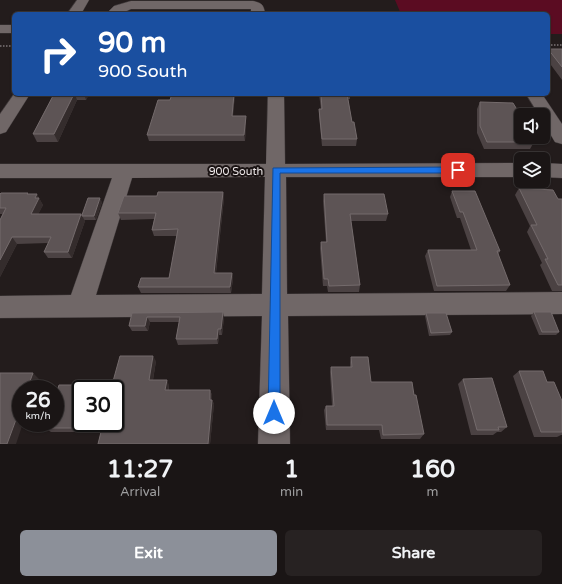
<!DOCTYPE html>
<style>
body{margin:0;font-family:"Varela Round",sans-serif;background:#272222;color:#f1f3f6;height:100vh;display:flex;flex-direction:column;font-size:15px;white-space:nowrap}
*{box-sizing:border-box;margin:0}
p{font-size:13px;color:#9f9fa0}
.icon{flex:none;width:22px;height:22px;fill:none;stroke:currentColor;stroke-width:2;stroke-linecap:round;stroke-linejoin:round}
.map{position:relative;height:444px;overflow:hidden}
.details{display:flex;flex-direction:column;background:#1a1515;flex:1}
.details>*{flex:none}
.hud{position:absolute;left:12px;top:12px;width:538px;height:84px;border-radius:6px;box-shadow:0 1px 3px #0004,0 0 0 1px #383434;background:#1a4fa0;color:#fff;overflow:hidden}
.controls{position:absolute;left:514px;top:108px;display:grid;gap:8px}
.controls a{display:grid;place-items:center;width:36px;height:36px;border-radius:6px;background:#1a1515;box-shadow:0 1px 3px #0004,0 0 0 1px #383434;font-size:20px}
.speed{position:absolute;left:12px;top:380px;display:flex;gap:8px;font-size:20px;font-weight:700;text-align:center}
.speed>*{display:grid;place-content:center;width:52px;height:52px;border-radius:50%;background:#1a1515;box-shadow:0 1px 3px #0004,0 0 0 1px #383434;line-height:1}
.speed small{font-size:10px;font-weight:400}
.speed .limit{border:2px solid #111;border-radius:6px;background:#fff;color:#111}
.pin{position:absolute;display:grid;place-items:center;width:34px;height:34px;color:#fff;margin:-17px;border-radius:8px;box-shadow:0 2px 6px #0006}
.me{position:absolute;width:44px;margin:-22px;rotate:0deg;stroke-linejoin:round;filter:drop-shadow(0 0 3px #0008)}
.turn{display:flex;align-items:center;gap:14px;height:84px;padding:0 20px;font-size:18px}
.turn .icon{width:52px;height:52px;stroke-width:2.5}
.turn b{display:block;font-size:28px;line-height:34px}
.eta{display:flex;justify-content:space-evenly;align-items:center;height:68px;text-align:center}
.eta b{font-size:24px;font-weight:700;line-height:28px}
.cta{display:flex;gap:8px;margin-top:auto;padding:8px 20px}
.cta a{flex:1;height:46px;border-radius:6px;background:#8c9099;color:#fff;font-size:16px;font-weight:700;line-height:46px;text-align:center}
.cta a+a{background:#272222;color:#f1f3f6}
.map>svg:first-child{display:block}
</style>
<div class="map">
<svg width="562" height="444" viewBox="0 0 562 444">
<rect width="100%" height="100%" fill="#231c1c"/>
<path fill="#5b0c22" d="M 395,0 L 562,0 L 562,34 L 548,34 L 548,14 L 401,14 Z"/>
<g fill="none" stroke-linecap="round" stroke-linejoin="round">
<defs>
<path id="minor" d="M 77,0 L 89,0 L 81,14 L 67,14 Z
M 131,1 L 253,1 C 262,3 264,5 265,14 L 251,14 L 251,9 L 131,9 L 120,14 L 106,14 L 114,6 Z
M 0,25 L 14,25 L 14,33 L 0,33 Z
M 14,94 L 30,94 L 6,132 L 0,134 L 0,114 Z
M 268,94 L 284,94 L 285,164 L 521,163 L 521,177 L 286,177 L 287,294 L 562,292 L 562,314 L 288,316 L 290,444 L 258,444 L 262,316 L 0,318 L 0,296 L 71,295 L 112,178 L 0,178 L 0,164 L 266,164 ZM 265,177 L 262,294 L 96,295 L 132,178 Z
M 526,94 L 542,94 L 562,124 L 562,144 L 555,142 L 543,122 L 543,115 L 539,115 Z
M 543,163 L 562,164 L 562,178 L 543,177 Z"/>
</defs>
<use href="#minor" stroke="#3e3839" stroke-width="1"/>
<path stroke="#7d7677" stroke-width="1.5" stroke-dasharray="1.5 1.5" stroke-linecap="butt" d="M 548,45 L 562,45
M 0,46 L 14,46"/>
<use href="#minor" fill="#706767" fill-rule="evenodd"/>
</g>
<path fill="#4b4243" d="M 548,49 L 562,49 L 562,80 L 548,61 Z
M 54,94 L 89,94 L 86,100 L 77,100 L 58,142 L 37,142 L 33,134 Z
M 172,94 L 235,94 L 233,116 L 246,116 L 246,123 L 245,141 L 149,141 L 147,135 L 170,100 Z
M 319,94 L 350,94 L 350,99 L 348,99 L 352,122 L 357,139 L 356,146 L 322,146 L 319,116 L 319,109 L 321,109 Z
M 480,102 L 521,137 L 533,137 L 532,138 L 534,142 L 530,149 L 484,149 L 477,133 L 477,109 Z
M 519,188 L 558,199 L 562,199 L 562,291 L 552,291 L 540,265 L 542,263 L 527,232 L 530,226 L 515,195 Z
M 452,191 L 500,251 L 498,255 L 510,285 L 506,291 L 434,291 L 425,256 L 428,250 L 471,250 L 460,218 L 457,218 L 450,197 Z
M 223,192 L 224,198 L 216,273 L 232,273 L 233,279 L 231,293 L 141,293 L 138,287 L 169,278 L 177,236 L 154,236 L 152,230 L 154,219 L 121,220 L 118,213 L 157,196 Z
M 0,194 L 29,194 L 41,201 L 41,202 L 43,205 L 38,214 L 81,214 L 102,202 L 96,220 L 84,220 L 85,221 L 72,258 L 48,258 L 44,252 L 48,243 L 17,244 L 0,277 L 0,220 L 3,214 L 0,214 Z
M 324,194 L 388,214 L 386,221 L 351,221 L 360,285 L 359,292 L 328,292 L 327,286 L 323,286 L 320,248 L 321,242 L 326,242 L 323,201 Z
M 534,312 L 559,332 L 556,335 L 539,335 L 531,316 Z
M 132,313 L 224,318 L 222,335 L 219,335 L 218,344 L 178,345 L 176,339 L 179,322 L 150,322 L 148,331 L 132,331 L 129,326 Z
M 426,313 L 452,332 L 450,335 L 429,336 L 425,316 Z
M 351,357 L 371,382 L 414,395 L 424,434 L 420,439 L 381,439 L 379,430 L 326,430 L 324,410 L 326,406 L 332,406 L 330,372 L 331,367 L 350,367 L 350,362 Z
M 156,361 L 153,380 L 169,385 L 169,390 L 210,390 L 212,395 L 212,400 L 214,404 L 210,444 L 98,444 L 101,432 L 51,432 L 45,428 L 112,385 Z
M 519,371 L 547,382 L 562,401 L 562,435 L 561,435 L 557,437 L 534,437 L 513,376 Z
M 463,379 L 507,427 L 501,432 L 497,432 L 493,435 L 471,435 L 458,384 Z"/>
<path fill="#342c2c" d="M 74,94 L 75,94 L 77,100 L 58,142 L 54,134 Z
M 84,94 L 89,94 L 86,100 Z
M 234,94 L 235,94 L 232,123 L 232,116 Z
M 246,116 L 246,123 L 245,141 L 244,135 Z
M 223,192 L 224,198 L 215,279 L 214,273 Z
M 37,194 L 43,205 L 35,221 L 31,214 L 35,198 Z
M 100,198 L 102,202 L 96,220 L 94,216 Z
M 81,214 L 85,221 L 72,258 L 68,252 Z
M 12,237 L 17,244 L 0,277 L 0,260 Z
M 232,273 L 233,279 L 231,293 L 230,287 Z
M 223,312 L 224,318 L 222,335 L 221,329 Z
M 147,317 L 150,322 L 148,331 L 145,326 Z
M 218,329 L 219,335 L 218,344 L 217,339 Z
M 153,356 L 156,361 L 152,385 L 149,380 Z
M 33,373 L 39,379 L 36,389 L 27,389 Z
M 167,380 L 169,385 L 168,395 L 165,390 Z
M 210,390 L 212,395 L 212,400 L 214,404 L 210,444 L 208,444 Z
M 21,406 L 21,423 L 23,423 L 16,444 L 7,444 Z"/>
<path fill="#5d5455" stroke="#746b6c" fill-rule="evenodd" d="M 548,49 L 562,49 L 562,67 Z
M 54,94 L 74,94 L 54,134 L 33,134 Z
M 172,94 L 234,94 L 232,116 L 246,116 L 244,135 L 147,135 L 158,100 L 170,100 Z
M 321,94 L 347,94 L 352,122 L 354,122 L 357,139 L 322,139 L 319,109 L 322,109 Z
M 480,102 L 513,103 L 521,116 L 521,137 L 532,137 L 534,142 L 487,142 L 480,126 Z
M 519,188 L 553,190 L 558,199 L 562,199 L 562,285 L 558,285 L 545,259 L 548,259 L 531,225 L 537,225 Z
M 452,191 L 475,191 L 500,251 L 497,251 L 510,285 L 437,286 L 428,250 L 477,250 L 463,212 L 460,212 Z
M 158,192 L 223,192 L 214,273 L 232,273 L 230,287 L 138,287 L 141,278 L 169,278 L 178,229 L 152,230 L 156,213 L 118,213 L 124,196 L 157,196 Z
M 1,193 L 28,193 L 27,194 L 37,194 L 35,198 L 39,198 L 31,214 L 81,214 L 68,252 L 44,252 L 51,237 L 12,237 L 0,260 L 0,220 L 6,208 L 0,208 L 0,194 Z
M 324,194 L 384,194 L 388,214 L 350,214 L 360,285 L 329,286 L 328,279 L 324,279 L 321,242 L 327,242 Z
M 88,198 L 100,198 L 94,216 L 82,216 L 82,215 Z
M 223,312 L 221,329 L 218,329 L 217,339 L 176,339 L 180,317 L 147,317 L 145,326 L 129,326 L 132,313 Z
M 534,312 L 551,312 L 559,332 L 542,332 Z
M 426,313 L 446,313 L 452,332 L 431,333 Z
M 120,356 L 153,356 L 149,380 L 167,380 L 165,390 L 210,390 L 210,400 L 212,400 L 208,444 L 98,444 L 102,428 L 45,428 L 47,423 L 55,423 L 55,397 L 59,385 L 112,385 ZM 81,389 L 115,389 L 115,423 L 81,423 Z
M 351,357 L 368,357 L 371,382 L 412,382 L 414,395 L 416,395 L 424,434 L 383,435 L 382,425 L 327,425 L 326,406 L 334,406 L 331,367 L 352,367 Z
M 519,371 L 543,371 L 547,382 L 554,382 L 562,401 L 562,432 L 541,432 Z
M 0,373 L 33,373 L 27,389 L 21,389 L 21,406 L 7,444 L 0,444 Z
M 492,378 L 507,427 L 498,427 L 499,430 L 477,430 L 463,379 Z"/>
<path fill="#1a73e8" stroke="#114b97" d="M 458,167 L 462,170 L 458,173 L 280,173 L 280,413 L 278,418 L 274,420 L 270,418 L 268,413 L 273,168 Z"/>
<g text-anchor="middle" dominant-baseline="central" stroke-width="4" stroke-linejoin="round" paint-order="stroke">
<g font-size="11" fill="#eee8e9" stroke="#1a1313">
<text x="236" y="171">900 South</text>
</g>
</g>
</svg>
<div class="controls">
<a><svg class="icon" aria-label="sound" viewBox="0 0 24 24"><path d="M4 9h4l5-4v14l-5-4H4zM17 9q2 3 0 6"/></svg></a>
<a><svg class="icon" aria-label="layers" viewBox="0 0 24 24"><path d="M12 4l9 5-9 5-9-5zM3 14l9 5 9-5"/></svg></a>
</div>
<div class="speed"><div>26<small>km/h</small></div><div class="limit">30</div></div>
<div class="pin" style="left:458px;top:170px;background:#d93025"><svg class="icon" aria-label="arrive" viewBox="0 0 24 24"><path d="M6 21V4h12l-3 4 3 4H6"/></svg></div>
<svg class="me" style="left:274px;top:413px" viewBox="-20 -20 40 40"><circle r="19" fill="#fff"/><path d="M0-13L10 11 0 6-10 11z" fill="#1a73e8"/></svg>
<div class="hud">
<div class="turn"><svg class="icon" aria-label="right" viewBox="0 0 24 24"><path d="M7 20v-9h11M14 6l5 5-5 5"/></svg><div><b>90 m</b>900 South</div></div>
</div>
</div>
<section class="details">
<div class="eta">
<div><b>11:27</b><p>Arrival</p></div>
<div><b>1</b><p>min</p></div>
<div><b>160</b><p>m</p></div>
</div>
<div class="cta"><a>Exit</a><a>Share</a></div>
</section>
